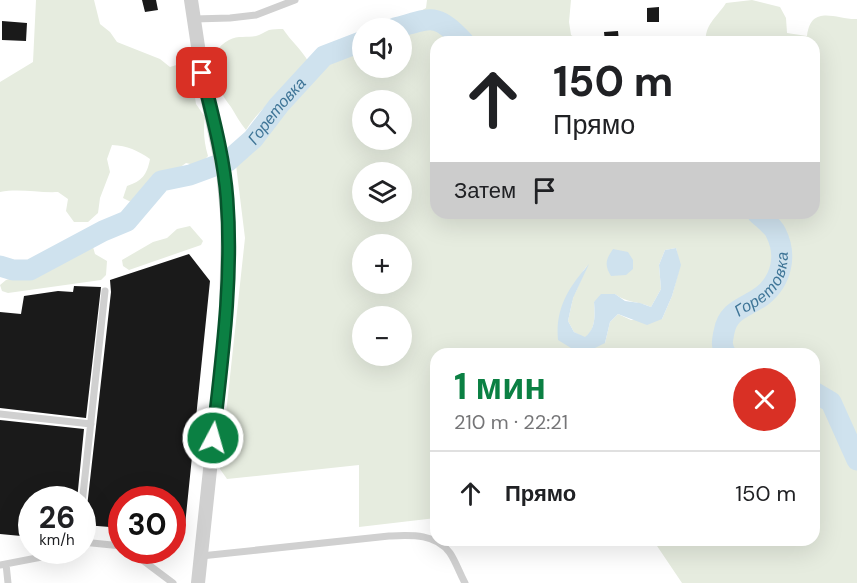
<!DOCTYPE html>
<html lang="ru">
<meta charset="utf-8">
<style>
body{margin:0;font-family:"DM Sans",sans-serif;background:#f6f6f6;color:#202124;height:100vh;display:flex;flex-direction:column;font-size:22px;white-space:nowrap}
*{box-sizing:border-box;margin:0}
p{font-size:20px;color:#757577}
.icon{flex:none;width:33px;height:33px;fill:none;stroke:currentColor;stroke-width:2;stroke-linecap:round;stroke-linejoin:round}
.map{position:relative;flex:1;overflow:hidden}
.panel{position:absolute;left:430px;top:348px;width:390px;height:198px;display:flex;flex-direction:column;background:#fff;border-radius:18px;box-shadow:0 6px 24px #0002}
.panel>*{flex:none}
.top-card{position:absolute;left:430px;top:36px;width:390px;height:183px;border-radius:18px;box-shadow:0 6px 24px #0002;background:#fff;color:#202124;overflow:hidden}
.buttons{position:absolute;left:352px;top:18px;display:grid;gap:12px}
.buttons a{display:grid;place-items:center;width:60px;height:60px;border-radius:50%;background:#fff;box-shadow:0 6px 24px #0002;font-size:30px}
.speed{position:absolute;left:18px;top:486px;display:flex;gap:12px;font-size:30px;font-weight:700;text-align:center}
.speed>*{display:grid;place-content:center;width:78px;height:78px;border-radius:50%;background:#fff;box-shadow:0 6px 24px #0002;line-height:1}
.speed small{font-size:15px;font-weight:400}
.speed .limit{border:9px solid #d22;background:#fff;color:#111}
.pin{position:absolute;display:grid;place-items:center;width:51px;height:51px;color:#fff;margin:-26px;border-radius:12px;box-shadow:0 3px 9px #0006}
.me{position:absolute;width:66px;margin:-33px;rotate:6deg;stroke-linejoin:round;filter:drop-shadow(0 0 4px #0008)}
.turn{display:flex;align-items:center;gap:21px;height:126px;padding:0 24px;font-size:27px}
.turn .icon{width:78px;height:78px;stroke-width:2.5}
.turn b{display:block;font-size:42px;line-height:51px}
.then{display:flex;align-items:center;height:57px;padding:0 24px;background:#0003;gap:12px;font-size:22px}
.round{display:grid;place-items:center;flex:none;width:63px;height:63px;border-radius:32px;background:#f6f6f6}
.overview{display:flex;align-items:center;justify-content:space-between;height:102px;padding:0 24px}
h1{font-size:36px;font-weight:700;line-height:45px;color:#0b8043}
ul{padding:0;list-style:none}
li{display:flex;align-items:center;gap:18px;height:84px;padding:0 24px;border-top:2px solid #e0e0e0}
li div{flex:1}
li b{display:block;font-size:22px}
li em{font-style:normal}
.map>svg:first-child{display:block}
</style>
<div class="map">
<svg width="857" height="583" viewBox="0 0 857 583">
<rect width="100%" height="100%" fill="#fff"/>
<path fill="#e6ecdf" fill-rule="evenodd" d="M 36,0 L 94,0 L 100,24 L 110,32 L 117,42 L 160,59 L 170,67 L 183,63 L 190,65 L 196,104 L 205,117 C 203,131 204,142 208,156 L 199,166 L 186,163 L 154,186 L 135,204 L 123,198 L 127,186 C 142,181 147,175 150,159 C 137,150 128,146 112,145 L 107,159 L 110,172 L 100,198 L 98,213 L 88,222 L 74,222 L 66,211 L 68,199 L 58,192 C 38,193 19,188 0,192 L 0,82 L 33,62 Z
M 427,0 L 571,0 L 569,22 L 571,35 L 582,42 L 436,42 L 436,213 L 814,213 L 814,42 L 706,42 C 704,25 718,16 726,3 L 752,0 L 780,7 L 786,18 L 787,33 L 807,36 C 811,3 837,20 857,19 L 857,583 L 682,583 L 653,540 L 814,540 L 814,354 L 436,354 L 436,518 L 359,527 L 359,465 L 227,479 L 220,469 L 245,238 L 236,165 L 238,161 L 249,156 L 276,117 L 319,70 L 357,48 L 363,46 L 363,68 L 402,68 L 402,31 L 404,20 L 426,8 ZM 363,100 L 402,100 L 402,140 L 363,140 ZM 363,172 L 402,172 L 402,212 L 363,212 ZM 363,244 L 402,244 L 402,284 L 363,284 ZM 676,248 L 680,266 L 672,296 L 662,319 L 631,320 L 618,314 L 610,322 L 605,343 L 558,340 L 583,271 L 587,266 L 573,298 L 568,321 L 574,332 L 585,338 C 596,329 595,315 594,302 L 615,294 C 627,303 637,301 651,307 L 661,289 L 659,265 L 665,250 ZM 363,316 L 402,316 L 402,356 L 363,356 Z
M 283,29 C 291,41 301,49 308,61 C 302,72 297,74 289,83 C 274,99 257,112 246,130 C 240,123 236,115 231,107 C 216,88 200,56 229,40 C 238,35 247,38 256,36 C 260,35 264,32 269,30 C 273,29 278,29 283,29 Z
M 190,226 L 203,241 L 201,245 L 129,270 L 123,266 L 122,260 L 153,242 L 167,238 L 177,229 Z
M 93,247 L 95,254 L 107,261 L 106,275 L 101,280 L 8,293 L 2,291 L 0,285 L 6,280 L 59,264 L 69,255 Z"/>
<path fill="#cfe2ee" d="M 676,248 L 681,265 L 672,296 L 662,319 L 647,325 L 618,314 L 610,322 L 605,343 L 587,352 L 571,348 L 558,340 C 555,308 569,287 589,264 L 573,298 L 568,321 L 574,332 L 585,337 C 596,329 595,315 594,302 L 601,294 L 615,294 L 625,301 L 640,303 L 651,307 L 661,289 L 659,265 L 665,250 Z
M 613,249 L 628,252 L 633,260 L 633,269 L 626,275 L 611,276 C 604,265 606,259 613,249 Z"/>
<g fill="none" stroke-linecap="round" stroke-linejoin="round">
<g stroke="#cfe2ee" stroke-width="21">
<path d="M 395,28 C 433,18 435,12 464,42"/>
<path id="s1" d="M 0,266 L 13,270 L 30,270 L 103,231 L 127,221 L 161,181 L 190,175 L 228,161 L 253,139 L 279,105 L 324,56 L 363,41"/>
<path id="s2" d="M 726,354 C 721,345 722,342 724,332 C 728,309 746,308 762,296 C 782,280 787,255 776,233 C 773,226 763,219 757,213"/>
<path d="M 814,392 L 831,402 L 857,460"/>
</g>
</g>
<path fill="#1a1a1a" d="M 142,0 L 156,0 L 158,10 L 145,12 Z
M 659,7 L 659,22 L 647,22 L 647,8 Z
M 2,21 L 27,23 L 26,41 L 2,40 Z
M 618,31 L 619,42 L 605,42 L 604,32 Z
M 189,254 L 210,281 L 184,535 L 172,534 L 172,500 L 122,500 L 122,528 L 85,525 L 111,292 L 110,280 Z
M 74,286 L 101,287 L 86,418 L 0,408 L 0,312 L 21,314 L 24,296 L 58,291 L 73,292 Z
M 0,420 L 84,429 L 77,500 L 32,500 L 32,537 L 0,534 Z"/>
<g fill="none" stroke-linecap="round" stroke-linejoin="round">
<path stroke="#d0d0d0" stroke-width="7" d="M 194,19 L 230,18 L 256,15 L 295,0
M 0,414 L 91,424
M 82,504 L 105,291
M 82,542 L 122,546
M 129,550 L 173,583
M 201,556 L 389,536 C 410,535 436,533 450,553 C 456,562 460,574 465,583
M 6,564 L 8,583
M 0,565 L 47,556 L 60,550"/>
<path stroke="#d0d0d0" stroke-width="14" d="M 191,0 L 202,73 L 223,170 L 228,224 L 226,319 L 198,583"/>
</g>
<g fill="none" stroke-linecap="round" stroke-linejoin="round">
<defs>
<path id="route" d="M 202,73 C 212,114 224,157 227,199 C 233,279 222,358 213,438"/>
</defs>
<use href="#route" stroke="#07532c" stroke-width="15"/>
<use href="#route" stroke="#0b8043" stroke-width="10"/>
</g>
<g text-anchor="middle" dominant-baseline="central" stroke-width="6" stroke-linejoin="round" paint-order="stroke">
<g font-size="16" font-style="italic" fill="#3f7597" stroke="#fff">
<text stroke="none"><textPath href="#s1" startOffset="332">Горетовка</textPath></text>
<text stroke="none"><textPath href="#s2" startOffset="87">Горетовка</textPath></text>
</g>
</g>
</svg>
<div class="buttons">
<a><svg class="icon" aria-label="sound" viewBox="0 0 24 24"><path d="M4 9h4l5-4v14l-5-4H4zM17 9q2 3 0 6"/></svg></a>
<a><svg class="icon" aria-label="search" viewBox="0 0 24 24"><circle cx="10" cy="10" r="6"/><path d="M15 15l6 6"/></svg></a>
<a><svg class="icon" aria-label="layers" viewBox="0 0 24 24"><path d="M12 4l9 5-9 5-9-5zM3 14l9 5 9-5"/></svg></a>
<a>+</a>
<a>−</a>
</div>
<div class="speed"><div>26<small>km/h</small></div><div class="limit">30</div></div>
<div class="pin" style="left:202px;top:73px;background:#d93025"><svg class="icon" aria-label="arrive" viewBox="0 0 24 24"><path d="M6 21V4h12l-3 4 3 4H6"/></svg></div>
<svg class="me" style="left:213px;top:438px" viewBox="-20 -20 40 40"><circle r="17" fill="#0b8043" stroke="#fff" stroke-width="3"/><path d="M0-11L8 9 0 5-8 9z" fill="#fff"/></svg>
<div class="top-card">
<div class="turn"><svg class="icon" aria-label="ahead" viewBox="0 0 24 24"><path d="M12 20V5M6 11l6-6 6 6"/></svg><div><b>150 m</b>Прямо</div></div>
<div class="then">Затем<svg class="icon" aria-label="arrive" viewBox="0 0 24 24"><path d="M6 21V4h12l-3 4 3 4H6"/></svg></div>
</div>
<section class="panel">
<div class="overview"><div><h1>1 мин</h1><p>210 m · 22:21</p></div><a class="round" style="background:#d93025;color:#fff"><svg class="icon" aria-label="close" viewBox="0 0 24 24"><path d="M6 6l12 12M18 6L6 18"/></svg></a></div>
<ul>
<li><svg class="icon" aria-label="ahead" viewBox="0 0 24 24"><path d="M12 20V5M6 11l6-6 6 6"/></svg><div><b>Прямо</b></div><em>150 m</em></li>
</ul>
</section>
</div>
